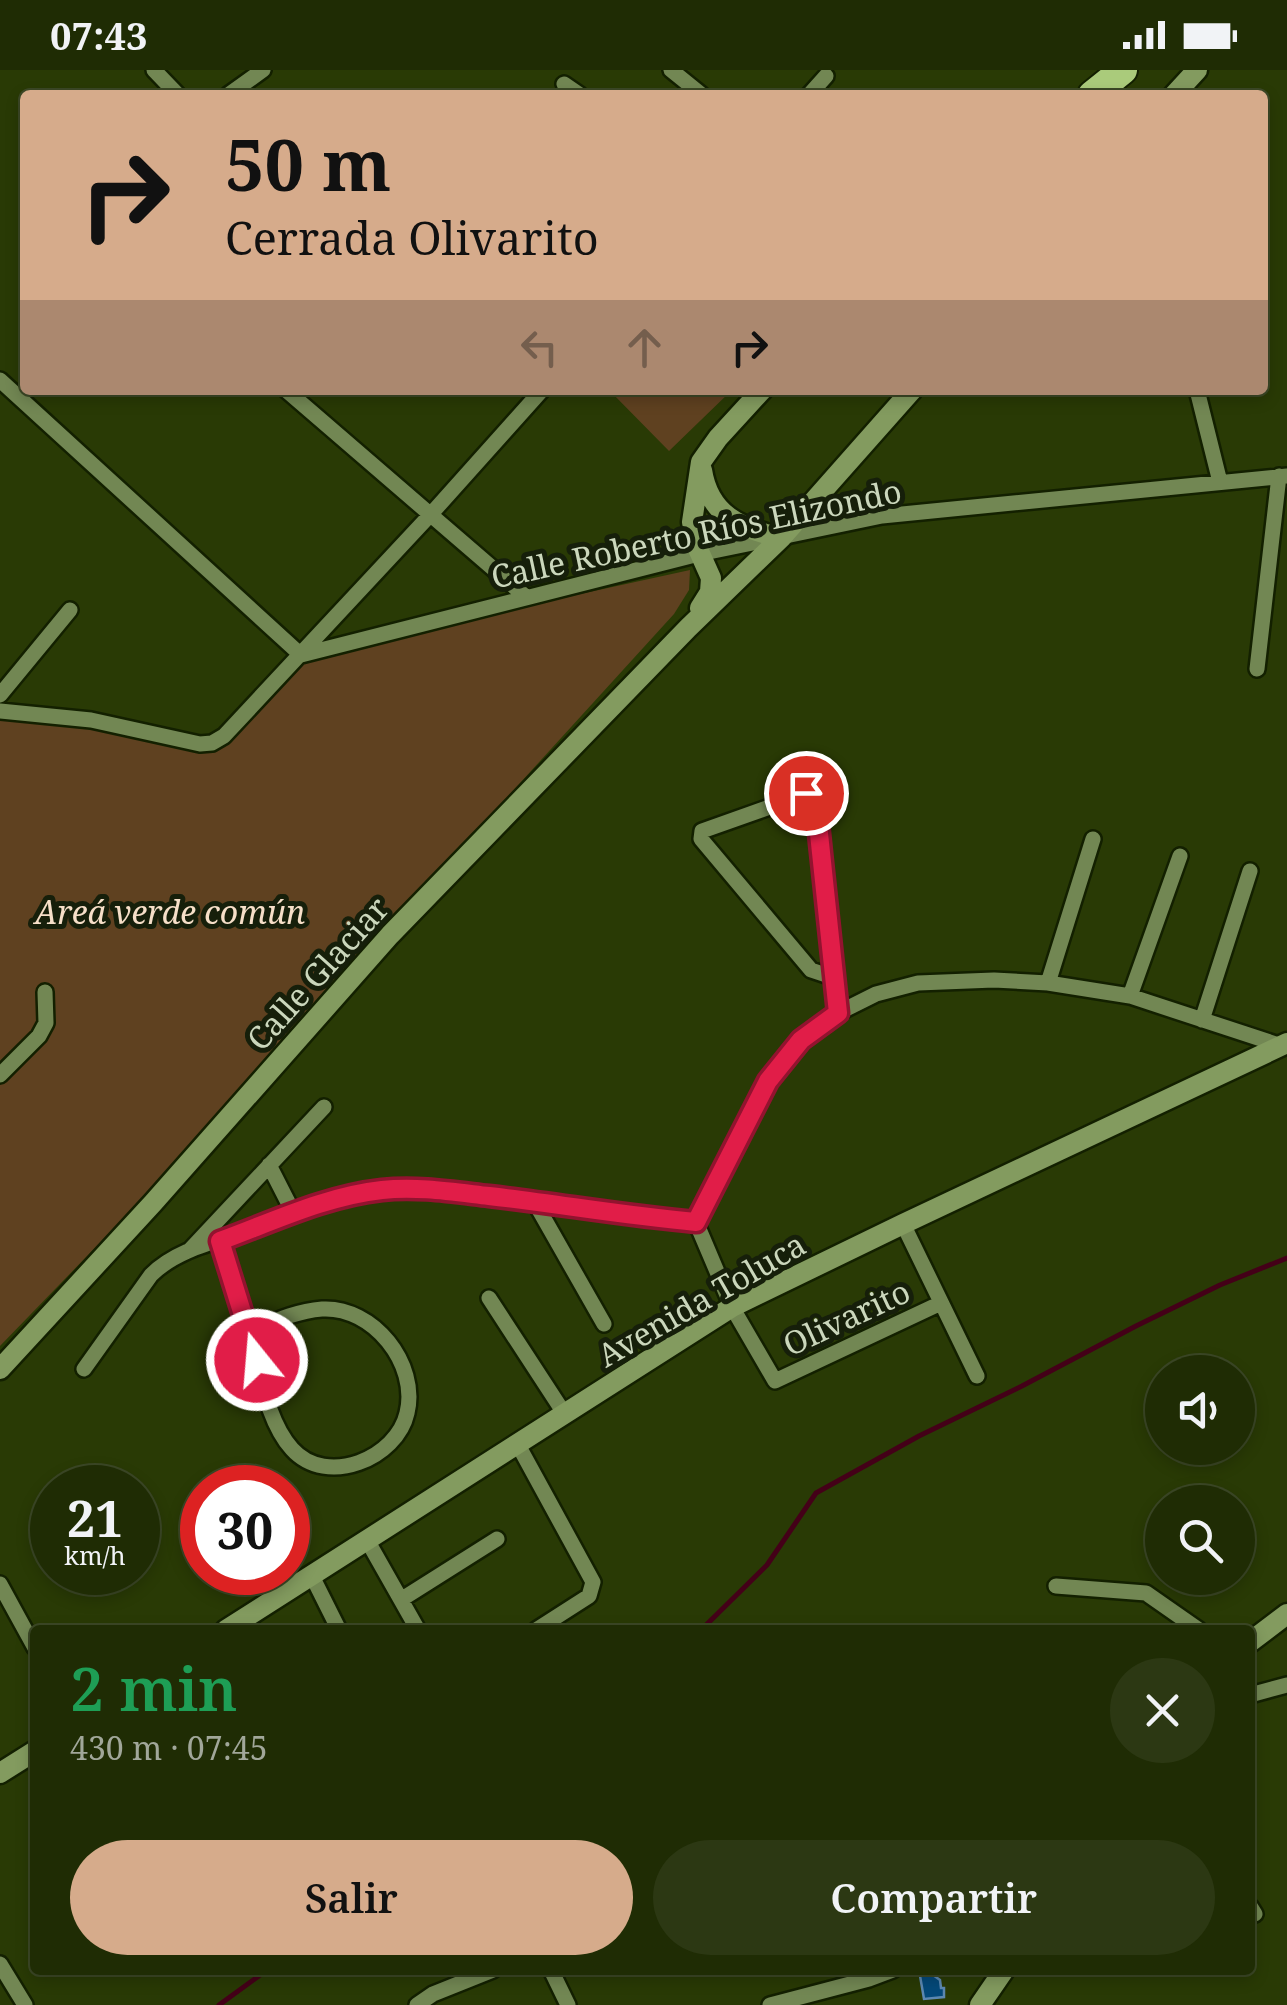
<!DOCTYPE html>
<html lang="es">
<meta charset="utf-8">
<style>
body{margin:0;font-family:"Noto Serif",serif;background:#2c3813;color:#f1f3f6;height:100vh;display:flex;flex-direction:column;font-size:38px;white-space:nowrap}
*{box-sizing:border-box;margin:0}
p{font-size:32px;color:#a1a79a}
.icon{flex:none;width:55px;height:55px;fill:none;stroke:currentColor;stroke-width:2;stroke-linecap:round;stroke-linejoin:round}
.map{position:relative;flex:1;overflow:hidden}
.sheet{position:absolute;left:30px;top:1555px;width:1225px;height:350px;display:flex;flex-direction:column;background:#1f2c04;border-radius:10px;box-shadow:0 5px 15px #0003,0 0 0 2px #3c4826}
.sheet>*{flex:none}
.guide{position:absolute;left:20px;top:20px;width:1248px;height:305px;border-radius:10px;box-shadow:0 5px 15px #0003,0 0 0 2px #3c4826;background:#d6ab8b;color:#111;overflow:hidden}
.controls{position:absolute;left:1145px;top:1285px;display:grid;gap:20px}
.controls a{display:grid;place-items:center;width:110px;height:110px;border-radius:50%;background:#1f2c04;box-shadow:0 5px 15px #0003,0 0 0 2px #3c4826;font-size:50px}
.speed{position:absolute;left:30px;top:1395px;display:flex;gap:20px;font-size:50px;font-weight:700;text-align:center}
.speed>*{display:grid;place-content:center;width:130px;height:130px;border-radius:50%;background:#1f2c04;box-shadow:0 5px 15px #0003,0 0 0 2px #3c4826;line-height:1}
.speed small{font-size:25px;font-weight:400}
.speed .limit{border:15px solid #d22;background:#fff;color:#111}
.pin{position:absolute;display:grid;place-items:center;width:85px;height:85px;color:#fff;margin:-42px;border:5px solid #fff;border-radius:50%;box-shadow:0 2px 10px #0007}
.me{position:absolute;width:110px;margin:-55px;rotate:343deg;stroke-linejoin:round;filter:drop-shadow(0 0 8px #0008)}
.turn{display:flex;align-items:center;gap:35px;height:210px;padding:0 40px;font-size:45px}
.turn .icon{width:130px;height:130px;stroke-width:2.5}
.turn b{display:block;font-size:70px;line-height:85px}
.lanes{display:flex;align-items:center;height:95px;padding:0 40px;background:#0003;justify-content:center;gap:50px;direction:ltr}
.lanes .off{opacity:.35}
.round{display:grid;place-items:center;flex:none;width:105px;height:105px;border-radius:52px;background:#2c3813}
.headline{display:flex;align-items:center;justify-content:space-between;height:170px;padding:0 40px}
h1{font-size:60px;font-weight:600;line-height:75px;color:#1e9e55}
.action{display:flex;gap:20px;margin-top:auto;padding:20px 40px}
.action a{flex:1;height:115px;border-radius:60px;background:#d6ab8b;color:#111;font-size:40px;font-weight:600;line-height:115px;text-align:center}
.action a+a{background:#2c3813;color:#f1f3f6}
.status{display:flex;justify-content:space-between;align-items:center;height:70px;padding:0 50px;background:#1f2c04;direction:ltr}
.status svg{height:28px;fill:currentColor}
.map>svg:first-child{display:block}
</style>
<div class="status"><b>07:43</b><svg viewBox="0 0 49 12"><path d="M0 12V9h3v3zM5 12V6h3v6zM10 12V3h3v9zM15 12V0h3v12zM26 1h20v11H26zM47 4h2v5h-2z"/></svg></div>
<div class="map">
<svg width="1287" height="1935" viewBox="0 0 1287 1935">
<rect width="100%" height="100%" fill="#293a05"/>
<path fill="#5f4120" d="M 609,320 L 732,320 L 669,381 Z
M 690,500 L 689,520 L 674,544 L 121,1151 L 0,1276 L 0,646 L 212,673 L 301,585 Z"/>
<g fill="none" stroke-linecap="round" stroke-linejoin="round">
<path stroke="#440018" stroke-width="5" d="M 701,1560 L 767,1495 L 816,1423 L 919,1366 L 1022,1316 L 1136,1256 L 1220,1215 L 1287,1188
M 219,1935 L 267,1900"/>
</g>
<path fill="#044979" stroke="#5c88b1" stroke-width="2.5" d="M 919,1900 L 926,1900 L 940,1910 L 941,1918 L 944,1918 L 944,1927 L 924,1929 Z"/>
<g fill="none" stroke-linecap="round" stroke-linejoin="round">
<defs>
<path id="street" d="M 154,0 L 178,25
M 671,0 L 702,25
M 564,14 L 580,25
M 228,25 L 263,0
M 809,25 L 826,6
M 0,310 L 301,585
M 286,320 L 526,527
M 1197,320 L 1220,412
M 301,585 L 699,484 L 882,446 L 1287,406
M 1257,599 L 1279,406
M 0,625 L 70,540
M 0,641 L 91,650 L 200,674 L 212,673 L 224,666 L 431,444 L 542,320
M 835,908 L 811,900 L 701,769 L 702,761 L 812,722 L 815,726 L 838,943
M 1048,913 L 1093,769
M 1130,926 L 1180,786
M 1202,950 L 1250,801
M 0,1005 L 39,966 L 46,953 L 45,922
M 269,1095 L 294,1144
M 534,1131 L 604,1254
M 903,1154 L 977,1306
M 220,1171 C 230,1202 241,1233 250,1265 C 261,1302 266,1350 292,1379 C 327,1418 397,1388 407,1343 C 419,1294 373,1236 322,1239 C 296,1241 273,1252 249,1262
M 190,1180 L 324,1037
M 489,1228 L 564,1343
M 941,1233 L 775,1311 L 732,1237 L 696,1152 L 769,1011 L 801,970 L 838,943 L 876,924 L 918,913 L 994,910 L 1048,913 L 1130,926 L 1282,976
M 84,1299 L 151,1205 C 176,1180 214,1172 247,1161 C 290,1146 333,1128 378,1121 C 413,1115 450,1122 485,1126 C 555,1133 625,1145 696,1152
M 517,1373 L 593,1512 L 589,1526 L 536,1560
M 367,1470 L 418,1560
M 312,1506 L 339,1560
M 0,1514 L 35,1578
M 1056,1516 L 1146,1523 L 1199,1560
M 402,1529 L 497,1469
M 1250,1625 L 1287,1615
M 1250,1836 L 1255,1844
M 0,1894 L 25,1935
M 551,1900 L 568,1935
M 417,1935 L 433,1924 L 493,1900
M 770,1935 L 869,1909 L 893,1900"/>
<path id="secondary" d="M 1174,25 L 1197,0
M 702,400 C 709,445 740,458 781,468
M 700,538 L 710,522 L 711,508 L 698,479 L 692,452 L 701,392 L 718,368 L 762,320
M 0,1299 L 153,1133 L 390,865 L 688,558 L 781,468 L 912,320
M 226,1560 L 732,1237 L 903,1154 L 1287,973
M 1250,1572 L 1287,1544
M 0,1703 L 35,1681
M 980,1935 L 1004,1900"/>
<path id="highway" d="M 1092,25 L 1123,0"/>
</defs>
<use href="#street" stroke="#132000" stroke-width="20"/>
<use href="#secondary" stroke="#132000" stroke-width="25"/>
<use href="#highway" stroke="#132000" stroke-width="32"/>
<use href="#street" stroke="#728753" stroke-width="15"/>
<use href="#secondary" stroke="#839b5f" stroke-width="20"/>
<use href="#highway" stroke="#aacb7b" stroke-width="28"/>
</g>
<g fill="none" stroke-linecap="round" stroke-linejoin="round">
<defs>
<path id="route" d="M 257,1290 L 220,1171 C 272,1152 326,1126 382,1120 C 417,1116 454,1122 489,1126 C 559,1134 627,1146 696,1152 L 768,1011 L 801,970 L 838,943 L 815,726 L 812,722 L 806,723"/>
</defs>
<use href="#route" stroke="#92132f" stroke-width="25"/>
<use href="#route" stroke="#e11d48" stroke-width="18"/>
</g>
<g text-anchor="middle" dominant-baseline="central" stroke-width="10" stroke-linejoin="round" paint-order="stroke">
<g font-size="32" fill="#cbd7bc" stroke="#161f0a">
<text transform="translate(696 463) rotate(-12)">Calle Roberto Ríos Elizondo</text>
<text transform="translate(317 903) rotate(-48)">Calle Glaciar</text>
<text transform="translate(701 1229) rotate(-30)">Avenida Toluca</text>
<text transform="translate(846 1247) rotate(-25)">Olivarito</text>
</g>
<g font-size="32" font-style="italic" fill="#f6dfc8" stroke="#161f0a">
<text x="170" y="841">Areá verde común</text>
</g>
</g>
</svg>
<div class="controls">
<a><svg class="icon" aria-label="sound" viewBox="0 0 24 24"><path d="M4 9h4l5-4v14l-5-4H4zM17 9q2 3 0 6"/></svg></a>
<a><svg class="icon" aria-label="search" viewBox="0 0 24 24"><circle cx="10" cy="10" r="6"/><path d="M15 15l6 6"/></svg></a>
</div>
<div class="speed"><div>21<small>km/h</small></div><div class="limit">30</div></div>
<div class="pin" style="left:806px;top:723px;background:#d93025"><svg class="icon" aria-label="arrive" viewBox="0 0 24 24"><path d="M6 21V4h12l-3 4 3 4H6"/></svg></div>
<svg class="me" style="left:257px;top:1290px" viewBox="-20 -20 40 40"><circle r="17" fill="#e11d48" stroke="#fff" stroke-width="3"/><path d="M0-11L8 9 0 5-8 9z" fill="#fff"/></svg>
<div class="guide">
<div class="turn"><svg class="icon" aria-label="right" viewBox="0 0 24 24"><path d="M7 20v-9h11M14 6l5 5-5 5"/></svg><div><b>50 m</b>Cerrada Olivarito</div></div>
<div class="lanes"><svg class="icon off" aria-label="left" viewBox="0 0 24 24"><path d="M17 20v-9H6M10 6l-5 5 5 5"/></svg><svg class="icon off" aria-label="ahead" viewBox="0 0 24 24"><path d="M12 20V5M6 11l6-6 6 6"/></svg><svg class="icon" aria-label="right" viewBox="0 0 24 24"><path d="M7 20v-9h11M14 6l5 5-5 5"/></svg></div>
</div>
<section class="sheet">
<div class="headline"><div><h1>2 min</h1><p>430 m · 07:45</p></div><a class="round"><svg class="icon" aria-label="close" viewBox="0 0 24 24"><path d="M6 6l12 12M18 6L6 18"/></svg></a></div>
<div class="action"><a>Salir</a><a>Compartir</a></div>
</section>
</div>
